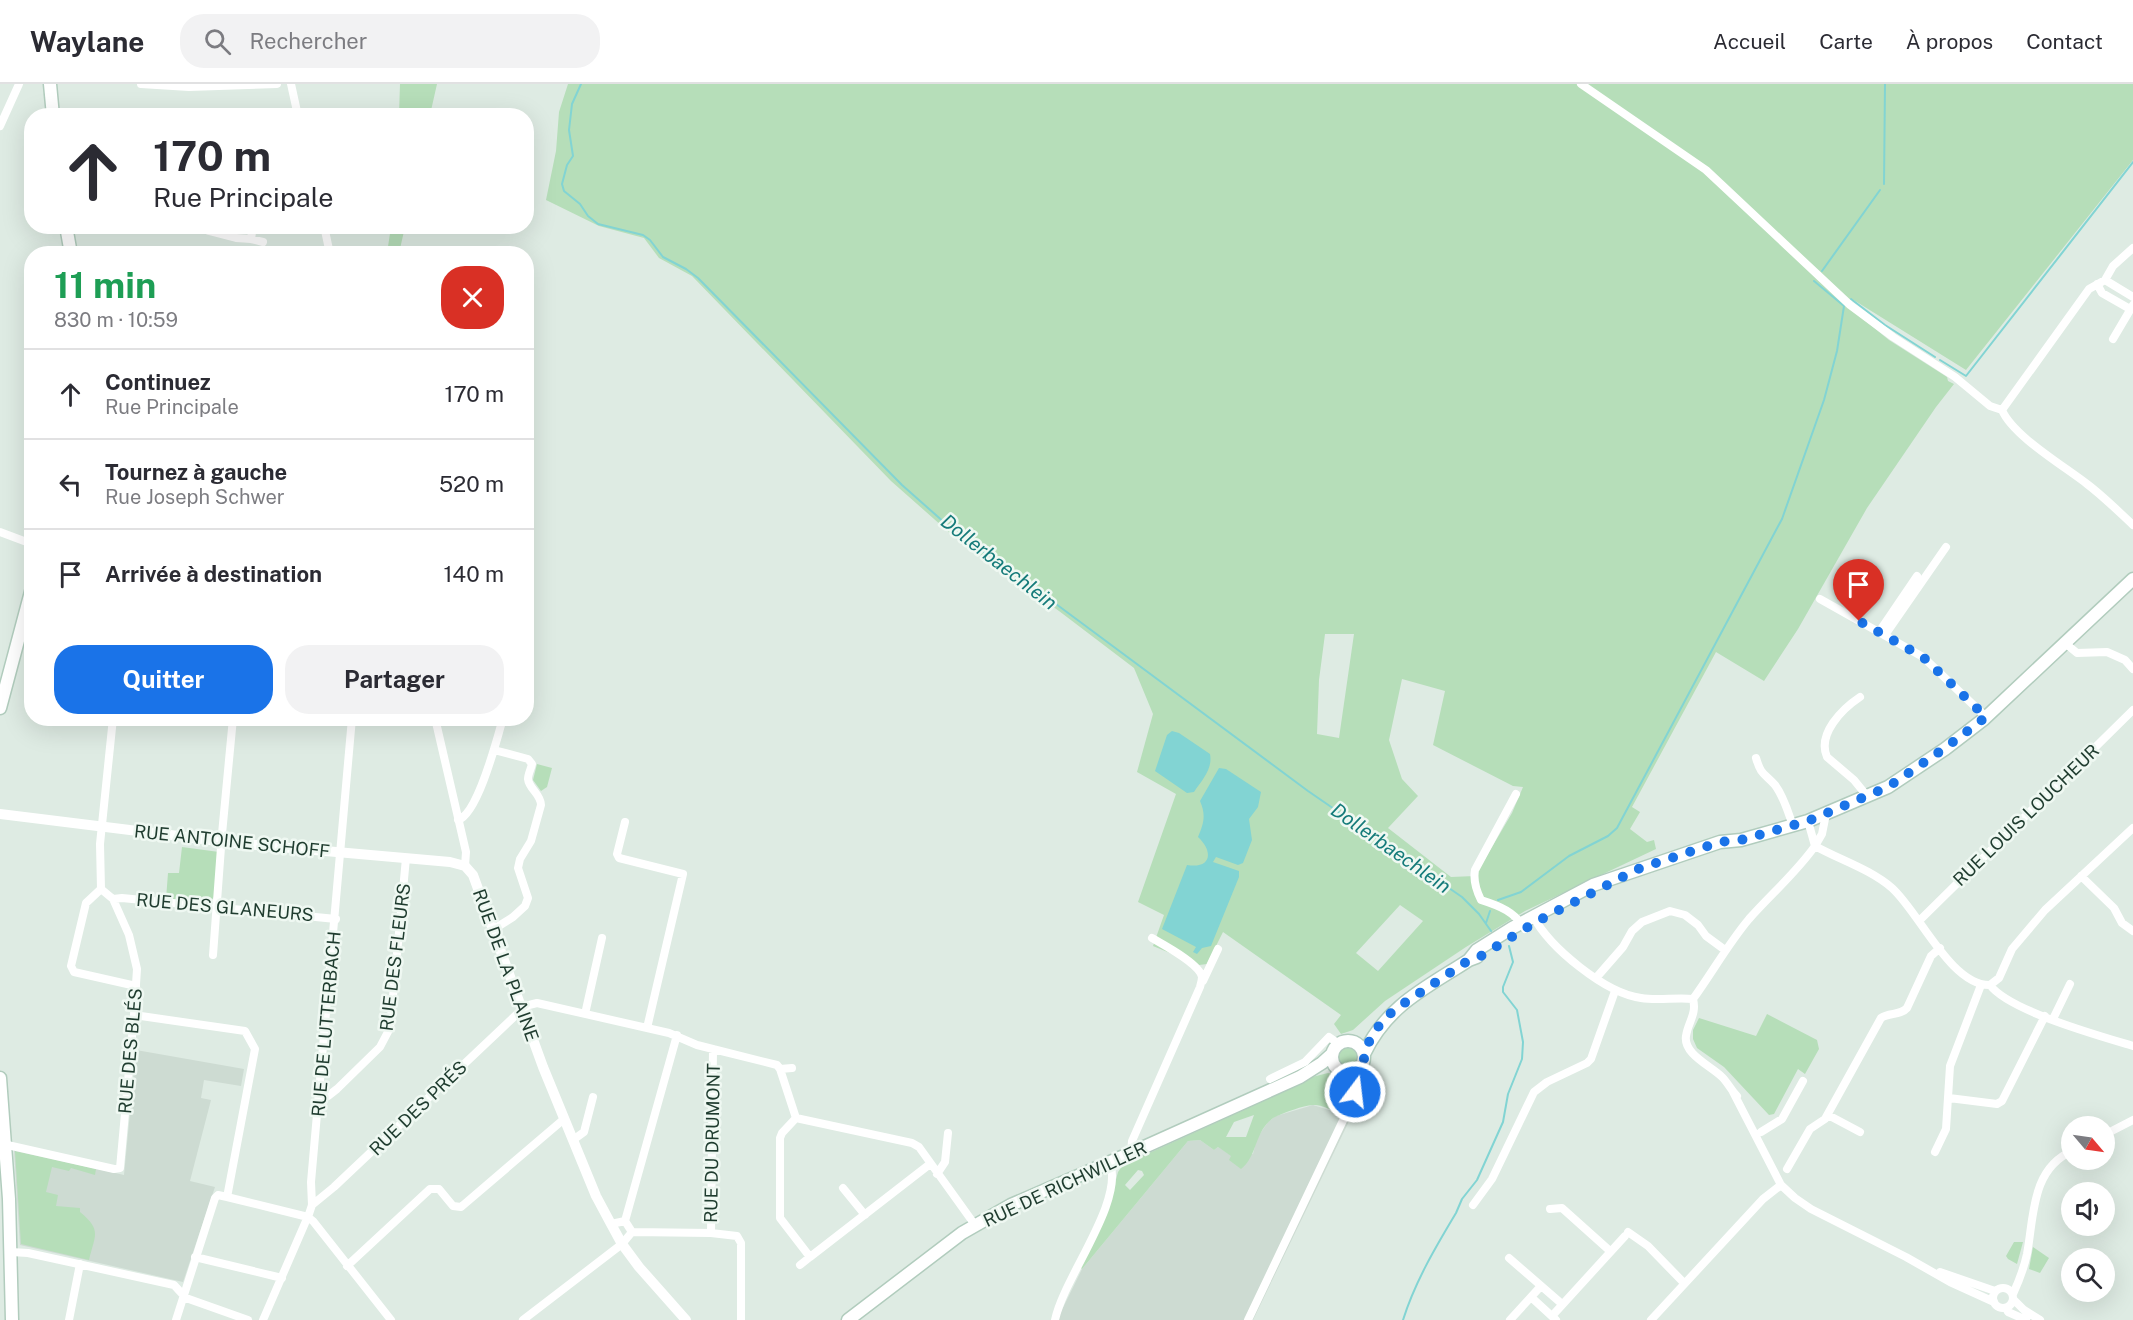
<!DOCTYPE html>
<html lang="fr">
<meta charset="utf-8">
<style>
body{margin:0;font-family:"Public Sans",sans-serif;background:#f2f2f3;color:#2b2b33;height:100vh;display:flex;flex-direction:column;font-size:22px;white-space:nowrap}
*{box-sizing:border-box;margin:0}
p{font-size:20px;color:#7c7c81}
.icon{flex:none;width:33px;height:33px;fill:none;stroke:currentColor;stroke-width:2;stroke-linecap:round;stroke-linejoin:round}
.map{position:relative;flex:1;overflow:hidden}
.drawer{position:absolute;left:24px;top:162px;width:510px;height:480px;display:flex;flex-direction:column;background:#fff;border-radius:24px;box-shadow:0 6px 24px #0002}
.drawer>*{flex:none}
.banner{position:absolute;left:24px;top:24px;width:510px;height:126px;border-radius:24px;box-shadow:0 6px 24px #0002;background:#fff;color:#2b2b33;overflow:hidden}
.needle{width:39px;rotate:119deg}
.buttons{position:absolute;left:2061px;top:1032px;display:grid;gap:12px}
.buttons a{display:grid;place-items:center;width:54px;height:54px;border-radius:50%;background:#fff;box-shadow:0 6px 24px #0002;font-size:30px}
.pin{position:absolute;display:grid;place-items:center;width:51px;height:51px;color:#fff;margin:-62px -26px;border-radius:50% 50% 50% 0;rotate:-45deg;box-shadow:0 0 6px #0007}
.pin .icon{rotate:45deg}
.me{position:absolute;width:66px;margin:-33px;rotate:15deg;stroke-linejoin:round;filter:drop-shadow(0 0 4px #0008)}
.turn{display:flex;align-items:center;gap:21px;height:126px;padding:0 30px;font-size:27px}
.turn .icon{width:78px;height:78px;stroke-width:2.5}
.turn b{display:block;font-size:42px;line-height:51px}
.round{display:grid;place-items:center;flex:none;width:63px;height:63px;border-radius:24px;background:#f2f2f3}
.head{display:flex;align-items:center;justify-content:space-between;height:102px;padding:0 30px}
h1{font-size:36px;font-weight:700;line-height:45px;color:#1e9e55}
.button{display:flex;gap:12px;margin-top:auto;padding:12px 30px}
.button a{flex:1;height:69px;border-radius:24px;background:#1a73e8;color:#fff;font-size:24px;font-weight:700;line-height:69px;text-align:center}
.button a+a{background:#f2f2f3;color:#2b2b33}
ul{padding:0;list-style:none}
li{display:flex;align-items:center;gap:18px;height:90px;padding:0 30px;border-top:2px solid #e1e1e2}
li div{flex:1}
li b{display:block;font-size:22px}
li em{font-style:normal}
header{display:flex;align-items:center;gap:36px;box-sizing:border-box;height:84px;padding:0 30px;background:#fff;border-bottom:2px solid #e1e1e2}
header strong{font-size:28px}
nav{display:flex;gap:33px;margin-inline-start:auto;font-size:21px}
.search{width:420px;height:54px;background:#f2f2f3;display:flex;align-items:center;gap:15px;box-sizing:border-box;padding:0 21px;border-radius:24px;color:#7c7c81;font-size:22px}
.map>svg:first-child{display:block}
</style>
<header>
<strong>Waylane</strong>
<div class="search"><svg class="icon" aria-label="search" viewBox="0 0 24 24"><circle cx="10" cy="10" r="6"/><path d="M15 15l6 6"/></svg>Rechercher</div>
<nav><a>Accueil</a><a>Carte</a><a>À propos</a><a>Contact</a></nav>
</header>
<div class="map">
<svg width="2133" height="1236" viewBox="0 0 2133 1236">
<rect width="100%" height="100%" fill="#deebe3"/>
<path fill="#cddbd2" d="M 136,966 L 244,985 L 241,1002 L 204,996 L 201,1014 L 211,1016 L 190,1097 L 215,1103 L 183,1198 L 20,1161 L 14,1066 L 124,1091 Z
M 1313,1021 L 1332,1027 L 1343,1022 L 1354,1027 L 1253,1236 L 1057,1236 L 1082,1185 L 1188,1057 L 1200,1056 L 1214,1066 L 1218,1063 L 1232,1072 L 1253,1070 L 1257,1054 L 1268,1038 L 1276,1032 Z"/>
<path fill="#b6deb9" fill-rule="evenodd" d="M 400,0 L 437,0 L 430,31 L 399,31 Z
M 568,0 L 2133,0 L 2133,76 L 1966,286 L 1852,215 L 1847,222 L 1889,256 L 1947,293 L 1948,297 L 1954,300 L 1936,323 L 1867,424 L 1798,545 L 1764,597 L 1716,568 L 1632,723 L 1640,728 L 1630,745 L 1647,758 L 1654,756 L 1656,765 L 1525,827 L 1466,863 L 1385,917 L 1353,946 L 1341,950 L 1334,940 L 1341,931 L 1223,848 L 1207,880 L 1199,881 L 1153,862 L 1164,831 L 1138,818 L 1176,710 L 1137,688 L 1153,630 L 1134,584 L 1059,527 L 951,450 L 891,397 L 692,192 L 659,174 L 644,154 L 599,142 L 546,116 L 556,67 L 559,28 ZM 1325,550 L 1354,550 L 1339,654 L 1317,650 L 1319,596 ZM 1402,595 L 1445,607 L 1433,661 L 1513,702 L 1523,703 L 1512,729 L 1475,792 L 1451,793 L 1388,744 L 1418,712 L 1402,695 L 1389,656 ZM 1400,821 L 1423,837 L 1378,887 L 1356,869 Z
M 391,143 L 405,143 L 399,169 L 387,169 Z
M 537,680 L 552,684 L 547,703 L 541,707 L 533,696 Z
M 182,763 L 219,768 L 214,813 L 210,818 L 166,815 L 168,789 L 179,789 Z
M 1767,930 L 1817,956 L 1819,965 L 1805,990 L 1798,985 L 1774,1030 L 1769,1031 L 1724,983 L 1697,964 L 1693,955 L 1693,946 L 1699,934 L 1756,952 Z
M1338 974a10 10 0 1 1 20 0a10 10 0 1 1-20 0Z
M 1328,989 L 1344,993 C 1350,1005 1350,1010 1343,1022 C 1331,1031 1326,1020 1313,1021 C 1302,1022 1286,1028 1277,1032 C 1254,1043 1259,1071 1241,1085 L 1229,1076 L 1231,1072 L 1218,1063 L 1214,1066 L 1200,1056 L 1188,1057 L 1082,1185 L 1080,1183 L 1109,1122 L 1118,1088 L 1123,1081 L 1303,999 L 1308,994 ZM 1254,1031 L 1246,1053 L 1226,1053 L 1234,1038 ZM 1138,1086 L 1142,1087 L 1144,1091 L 1130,1106 L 1125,1101 Z
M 15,1067 L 96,1085 L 95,1091 L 71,1084 L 69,1087 L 52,1083 L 46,1108 L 58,1111 L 56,1122 L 80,1124 L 80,1128 C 102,1146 95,1151 89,1176 L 21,1160 Z
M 2014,1158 L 2023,1158 L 2017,1180 L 2008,1175 L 2006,1172 Z
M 2033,1163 L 2049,1174 L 2040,1189 L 2029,1185 Z"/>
<path fill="#82d4d3" d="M 1172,647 L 1179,649 L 1210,670 C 1213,685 1202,696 1194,708 L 1187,709 L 1155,687 L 1167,651 Z
M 1219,684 L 1226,685 L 1261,708 L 1258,723 L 1249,735 L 1252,756 L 1243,779 L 1238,781 L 1216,773 L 1213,778 L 1239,787 L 1239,793 L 1211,862 L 1202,864 L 1197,870 L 1193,868 L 1196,863 L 1162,845 L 1187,781 C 1211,785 1214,768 1198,753 C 1204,739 1206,731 1200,717 Z"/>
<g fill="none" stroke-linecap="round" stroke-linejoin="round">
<path stroke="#82d4d3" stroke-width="2" d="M 581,0 L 572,20 L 569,46 L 573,72 L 567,81 L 562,100 L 564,107 L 580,120 L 588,132 L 598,140 L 643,151 L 650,156 L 663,173 L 686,185 L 698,194 L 902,401 L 954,447 L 1056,520 L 1308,707 L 1462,813 L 1479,830 L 1491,847
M 1884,100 L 1885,0
M 1822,187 L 1880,106
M 1851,215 L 1885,241 L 1935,273
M 1940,276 L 1966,292 L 2133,78
M 1498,816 L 1521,808 L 1569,772 L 1608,752 L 1617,744 L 1782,435 L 1824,316 L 1837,267 L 1844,222 L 1814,197
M 1486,839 L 1490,827
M 1403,1236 C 1415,1198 1435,1164 1456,1129 L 1462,1115 L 1477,1096 L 1503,1038 L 1508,1010 L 1522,975 L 1523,958 L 1517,926 L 1503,908 L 1503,903 L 1513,878 L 1509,862"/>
<defs>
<path id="secondary" d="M 50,0 L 53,32
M 66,142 L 71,170
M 0,624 L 32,504
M 1469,876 L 1477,866 L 1512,844 L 1593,801 L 1720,758 L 1741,756 L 1808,737 L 1888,703 L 1945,665 L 1984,635 L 2133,495
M1332 973a16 16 0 1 1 32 0a16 16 0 1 1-32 0Z
M 1364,970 C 1387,921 1426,904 1469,876 L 1477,873
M 0,994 L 9,1115 L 12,1236
M 848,1236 L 962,1149 L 1011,1121 L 1131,1069 L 1300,993 L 1322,979 L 1332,970"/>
</defs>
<use href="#secondary" stroke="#b1ccbd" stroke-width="15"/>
<path stroke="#fff" stroke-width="8" d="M 141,0 L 189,3 L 277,0
M 291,0 L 298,32
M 1581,0 L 1706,86 L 1850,221 L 1893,253 L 1955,293 L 1990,322 L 2002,326 C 2013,352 2064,382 2087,400 C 2103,412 2118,427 2133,441
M 0,42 L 19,0
M 324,142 L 330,170
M 209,147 L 236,154 L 251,155 L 253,142
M 251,155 L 263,158
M 2105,196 L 2133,213
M 2097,200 L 2102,209 L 2130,225
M 2113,255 L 2133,221
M 2002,326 L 2089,205 L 2105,196 L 2113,182 L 2133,164
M 0,448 L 32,460
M 1820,515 L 1923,573 L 1986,633
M 1879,548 L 1917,492
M 1885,551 L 1946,463
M 2065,559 L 2077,569 L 2107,568 L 2125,576 L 2133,585
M 1860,613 C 1842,625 1817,650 1827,673 L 1854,696 L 1867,712
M 435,634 L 466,768 L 465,782
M 1756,674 C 1761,691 1764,689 1775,701 C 1784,713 1788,728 1793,742
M 1516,710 L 1475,786 C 1473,797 1476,806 1481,816 C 1500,822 1515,828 1525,845
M 458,736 C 478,730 497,655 503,634
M 1808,737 L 1815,762 L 1822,750 L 1826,730
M 625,738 L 617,770 L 619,774 L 683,790 L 647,944
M 2081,792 L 2114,824 L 2122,839 L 2133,847
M 101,805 L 86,819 L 71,882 L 74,888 L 136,902
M 113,815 L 122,814 L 336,835
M 1533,832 C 1550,864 1605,909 1641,914 C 1658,917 1676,913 1693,915
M 1919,837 L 2133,626
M 494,845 L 513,833 L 525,822 L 528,814 L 518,784 L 520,775 L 531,757 L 541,721 C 541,710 529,705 528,695 C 528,690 531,685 532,680 L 528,675 L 494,666
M 213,871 L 222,750 L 233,634
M 1596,894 L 1623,863 L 1632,847 L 1642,838 L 1670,827 L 1685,831 L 1698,841 L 1706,852 L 1725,866
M 1203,897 L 1218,865
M 1990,901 L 1999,894 L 2012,865 L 2045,826 L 2133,744
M 1693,915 C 1712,889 1728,860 1749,835 C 1771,810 1796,789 1815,762 C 1840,776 1870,785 1892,804 C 1919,828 1951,902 1990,901 C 2009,927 2100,952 2133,962
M 1693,915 C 1697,930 1688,938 1686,952 C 1683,970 1711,982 1722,993 C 1728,999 1731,1006 1737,1012
M 585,930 L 602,854
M 134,931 L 245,947 L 255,965 L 228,1108 L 227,1113 L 218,1111 L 215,1114 L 176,1236
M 2053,935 L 2070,900
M 713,965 L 711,1149 L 737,1152 L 741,1159 L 741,1236
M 780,985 L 796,1034
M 1346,990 L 1355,1008
M 1270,995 L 1305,978 L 1329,953 L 1339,960
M 1733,1008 L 1781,1101 L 1795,1114 L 1811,1125 L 1906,1173 L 1950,1198 L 1994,1218
M 319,1013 L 328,1012 L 337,1005 L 380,963 L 390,944 L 406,774
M 1949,1014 L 1997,1020 L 2002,1017 L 2045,932
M 1828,1031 L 1860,1048
M 796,1034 L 782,1049 L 780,1054 L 780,1134 L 810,1173 L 930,1080
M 796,1034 L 912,1059 L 919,1063 L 975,1141
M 1761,1048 L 1782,1035 L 1803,997
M 2104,1051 L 2133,1036
M 573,1056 L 584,1048 L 593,1013
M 3,1060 L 114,1085 L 120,1084 L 134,931 L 137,885 L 129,851 L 113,815 L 101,805 L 100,760 L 113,634
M 1935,1068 L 1946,1045 L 1950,982 L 1981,901
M 1131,1069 L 1132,1057 L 1200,903 C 1201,899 1202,896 1202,893 C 1200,880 1164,861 1152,854
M 1787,1085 L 1810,1045 L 1825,1035 L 1881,934 C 1889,928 1900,932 1907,924 L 1931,872 L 1940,864
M 937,1090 L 945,1078 L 948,1049
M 843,1104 L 865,1131
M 227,1113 L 308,1133 L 313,1137 L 391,1236
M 312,1121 L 334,1103 L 516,931 L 529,921 L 537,919 L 669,949 L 697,961 L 777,981 L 780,985 L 792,984
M 1473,1121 L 1492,1095 L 1534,1008 L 1547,998 L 1587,979 L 1591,975 L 1615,907
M 1550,1125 L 1562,1124 L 1610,1167
M 625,1137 L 677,951
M 632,1148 L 711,1149
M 1628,1148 L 1648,1162 L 1684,1199
M 11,1168 L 28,1169 L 174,1201 L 186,1214 L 248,1236
M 195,1173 L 282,1194
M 1509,1174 L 1562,1220
M 800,1181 L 810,1173
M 347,1182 L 430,1105 L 439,1105 L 453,1122 L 461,1123 L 564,1035
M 1940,1188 L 1995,1207
M1993 1214a10 10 0 1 1 20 0a10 10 0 1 1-20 0Z
M 2013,1210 C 2019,1197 2024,1184 2027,1170 C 2034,1133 2031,1085 2072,1067
M 1531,1213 L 1556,1236
M 2013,1215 L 2024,1226 L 2040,1236
M 2006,1224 L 2008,1228 L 2026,1236
M 1552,1232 L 1625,1152
M 69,1236 L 80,1180
M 263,1236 L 309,1130 L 312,1121 L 311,1098 L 352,634
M 523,1236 L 622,1160 L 632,1148 L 625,1137 L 611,1140
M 1055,1236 C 1064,1193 1124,1119 1110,1079
M 1248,1236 L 1348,1026 L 1358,998 L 1358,986
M 1510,1236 L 1541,1202
M 1651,1236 L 1763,1115 L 1781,1101"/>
<path stroke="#fff" stroke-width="10" d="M 0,730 L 235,759 L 450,778 L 465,782 L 473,791 L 543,983 L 596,1112 L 611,1140 L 622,1160 L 639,1183 L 686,1236"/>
<use href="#secondary" stroke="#fff" stroke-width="12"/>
</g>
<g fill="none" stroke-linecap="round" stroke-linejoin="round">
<path stroke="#1a73e8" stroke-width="10" stroke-dasharray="0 18" d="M 1355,1008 L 1359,991 L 1358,986 L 1364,979 L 1364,970 L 1369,958 L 1380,940 L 1394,926 L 1469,876 L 1481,872 L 1536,838 L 1638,785 L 1720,758 L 1741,756 L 1808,737 L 1888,703 L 1945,664 L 1986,633 L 1923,573 L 1859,537"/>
</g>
<g text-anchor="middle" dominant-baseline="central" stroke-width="5" stroke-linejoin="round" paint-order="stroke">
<g font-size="18" fill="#1f3c2f" stroke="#eff8f2">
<text transform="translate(2026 731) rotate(-44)">RUE LOUIS LOUCHEUR</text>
<text transform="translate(232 757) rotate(6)">RUE ANTOINE SCHOFF</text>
<text transform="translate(225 823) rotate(5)">RUE DES GLANEURS</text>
<text transform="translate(395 873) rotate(-83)">RUE DES FLEURS</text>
<text transform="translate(506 881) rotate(70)">RUE DE LA PLAINE</text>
<text transform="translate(326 940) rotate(-85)">RUE DE LUTTERBACH</text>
<text transform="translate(130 967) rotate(-85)">RUE DES BLÉS</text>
<text transform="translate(418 1024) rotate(-44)">RUE DES PRÉS</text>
<text transform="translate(712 1059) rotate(-89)">RUE DU DRUMONT</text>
<text transform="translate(1065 1100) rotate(-25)">RUE DE RICHWILLER</text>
</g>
<g font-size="20" font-style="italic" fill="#157b7a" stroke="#eff8f2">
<text transform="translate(999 478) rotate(38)">Dollerbaechlein</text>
<text transform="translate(1391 764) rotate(35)">Dollerbaechlein</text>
</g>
</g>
</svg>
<div class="buttons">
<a><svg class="needle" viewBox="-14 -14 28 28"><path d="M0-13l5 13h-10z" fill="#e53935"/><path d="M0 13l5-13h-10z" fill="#7c7c81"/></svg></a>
<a><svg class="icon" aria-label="sound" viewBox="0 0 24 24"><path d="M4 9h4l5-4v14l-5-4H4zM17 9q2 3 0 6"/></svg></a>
<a><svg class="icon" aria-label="search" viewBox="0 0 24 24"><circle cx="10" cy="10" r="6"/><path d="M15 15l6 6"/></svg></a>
</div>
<div class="pin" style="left:1859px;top:537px;background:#d93025"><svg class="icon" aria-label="arrive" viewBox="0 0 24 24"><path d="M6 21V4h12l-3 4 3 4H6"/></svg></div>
<svg class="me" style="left:1355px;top:1008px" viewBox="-20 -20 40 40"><circle r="17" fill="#1a73e8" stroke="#fff" stroke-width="3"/><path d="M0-11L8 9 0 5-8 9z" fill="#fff"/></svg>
<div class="banner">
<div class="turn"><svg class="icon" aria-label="ahead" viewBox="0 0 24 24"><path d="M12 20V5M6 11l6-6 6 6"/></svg><div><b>170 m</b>Rue Principale</div></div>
</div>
<section class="drawer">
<div class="head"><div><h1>11 min</h1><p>830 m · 10:59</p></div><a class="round" style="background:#d93025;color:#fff"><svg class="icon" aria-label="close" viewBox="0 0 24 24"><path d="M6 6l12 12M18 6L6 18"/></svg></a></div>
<ul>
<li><svg class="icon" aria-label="ahead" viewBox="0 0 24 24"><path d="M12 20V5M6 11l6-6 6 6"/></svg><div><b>Continuez</b><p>Rue Principale</p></div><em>170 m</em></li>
<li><svg class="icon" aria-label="left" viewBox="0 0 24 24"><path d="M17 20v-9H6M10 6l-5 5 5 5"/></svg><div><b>Tournez à gauche</b><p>Rue Joseph Schwer</p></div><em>520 m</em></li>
<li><svg class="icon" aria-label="arrive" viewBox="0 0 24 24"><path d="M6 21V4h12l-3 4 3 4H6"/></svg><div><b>Arrivée à destination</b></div><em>140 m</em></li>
</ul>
<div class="button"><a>Quitter</a><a>Partager</a></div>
</section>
</div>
